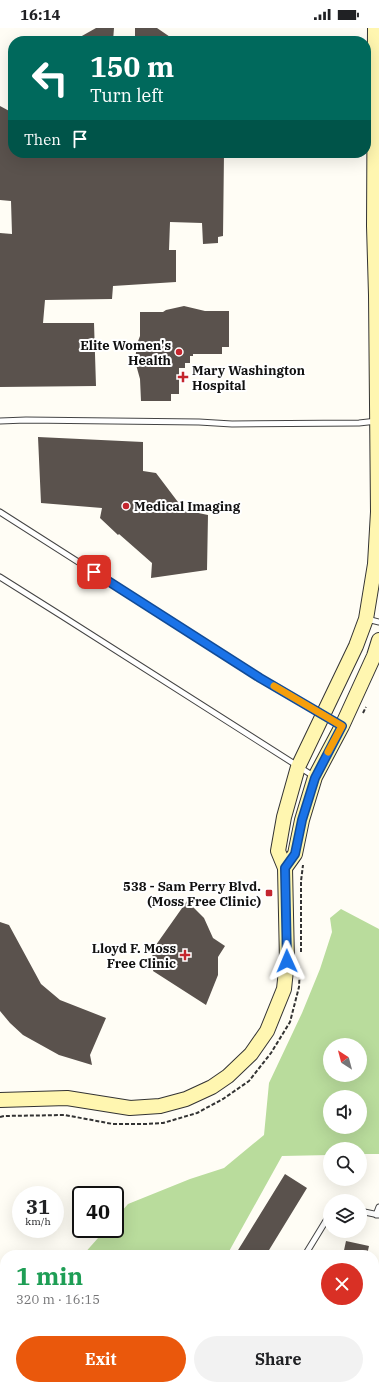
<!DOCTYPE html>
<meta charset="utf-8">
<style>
body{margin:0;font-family:"IBM Plex Serif",serif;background:#f2f2f2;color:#202124;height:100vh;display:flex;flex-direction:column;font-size:15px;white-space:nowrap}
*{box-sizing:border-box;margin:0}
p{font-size:13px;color:#757577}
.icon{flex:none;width:22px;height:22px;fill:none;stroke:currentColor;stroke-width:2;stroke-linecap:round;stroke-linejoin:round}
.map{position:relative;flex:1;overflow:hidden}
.details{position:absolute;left:0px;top:1222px;width:379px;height:140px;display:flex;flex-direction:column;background:#fff;border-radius:16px 16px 0 0;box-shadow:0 4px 16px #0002}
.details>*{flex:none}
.top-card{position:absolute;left:8px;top:8px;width:363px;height:122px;border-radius:16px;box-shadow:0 4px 16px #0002;background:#00695c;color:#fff;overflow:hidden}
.needle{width:26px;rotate:324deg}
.buttons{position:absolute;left:323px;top:1010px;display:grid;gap:8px}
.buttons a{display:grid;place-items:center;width:44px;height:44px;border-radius:50%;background:#fff;box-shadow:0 4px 16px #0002;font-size:20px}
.speed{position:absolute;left:12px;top:1158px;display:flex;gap:8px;font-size:20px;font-weight:700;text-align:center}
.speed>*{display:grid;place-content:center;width:52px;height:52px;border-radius:50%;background:#fff;box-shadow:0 4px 16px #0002;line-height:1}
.speed small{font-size:10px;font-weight:400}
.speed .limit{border:2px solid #111;border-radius:6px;background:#fff;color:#111}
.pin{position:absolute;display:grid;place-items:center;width:34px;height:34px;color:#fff;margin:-17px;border-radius:8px;box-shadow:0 2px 6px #0006}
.me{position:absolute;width:44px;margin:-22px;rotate:359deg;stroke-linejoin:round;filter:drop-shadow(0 0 3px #0008)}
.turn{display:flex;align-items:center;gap:14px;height:84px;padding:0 16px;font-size:18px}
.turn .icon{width:52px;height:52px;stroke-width:2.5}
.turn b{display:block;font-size:28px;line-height:34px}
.then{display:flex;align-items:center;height:38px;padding:0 16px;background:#0003;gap:8px;font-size:15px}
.round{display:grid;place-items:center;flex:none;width:42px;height:42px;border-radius:21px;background:#f2f2f2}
.summary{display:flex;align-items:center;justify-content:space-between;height:68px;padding:0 16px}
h1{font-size:24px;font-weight:800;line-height:30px;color:#1e9e55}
.button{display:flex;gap:8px;margin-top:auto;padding:8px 16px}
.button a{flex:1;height:46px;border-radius:24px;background:#ea580c;color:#fff;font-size:16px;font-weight:800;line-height:46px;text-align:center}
.button a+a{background:#f2f2f2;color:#202124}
.status{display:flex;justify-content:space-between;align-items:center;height:28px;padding:0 20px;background:#fff;direction:ltr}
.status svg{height:11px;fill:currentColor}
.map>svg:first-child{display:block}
</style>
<div class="status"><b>16:14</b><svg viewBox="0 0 49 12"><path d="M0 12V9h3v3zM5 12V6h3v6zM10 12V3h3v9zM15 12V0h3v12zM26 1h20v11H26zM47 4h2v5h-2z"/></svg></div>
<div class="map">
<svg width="379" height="1362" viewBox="0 0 379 1362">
<rect width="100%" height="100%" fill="#fffdf5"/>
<path fill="#b9dc9c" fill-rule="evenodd" d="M 341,881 L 379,901 L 379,1126 L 360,1126 L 360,1121 L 330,1121 L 330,1127 L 282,1128 L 227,1227 L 83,1227 L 106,1201 L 115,1201 L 115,1191 L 128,1176 L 190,1151 L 224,1140 L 264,1107 L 269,1055 L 302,985 L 320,941 L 332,904 L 330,890 ZM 330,1017 L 360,1017 L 360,1047 L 330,1047 ZM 330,1069 L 360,1069 L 360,1099 L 330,1099 Z"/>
<path fill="#5a524d" d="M 96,0 L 114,0 L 113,13 L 73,13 Z
M 135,0 L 157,0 L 176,13 L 141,13 L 141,10 L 135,10 Z
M 0,78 L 13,85 L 13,125 L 224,125 L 223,208 L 218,209 L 218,215 L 203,216 L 202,195 L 170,194 L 169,222 L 176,222 L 176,254 L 113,258 L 112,271 L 45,272 L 43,295 L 94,295 L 96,358 L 0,359 L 0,205 L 12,206 L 11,173 L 0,172 Z
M 184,278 L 205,283 L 229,283 L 229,319 L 222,319 L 222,326 L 193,326 L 193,328 L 190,328 L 190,335 L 185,335 L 185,340 L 179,340 L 179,366 L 171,366 L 171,373 L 141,373 L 140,351 L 135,333 L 137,316 L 140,308 L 140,284 L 163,284 L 166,282 Z
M 38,409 L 143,414 L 143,443 L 156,445 L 184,482 L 208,487 L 207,542 L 151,550 L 152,535 L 119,506 L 118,507 L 100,490 L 102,480 L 41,475 Z
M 187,873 L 204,890 L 213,910 L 225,918 L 218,929 L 218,947 L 206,977 L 153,943 L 155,934 L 151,924 Z
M 0,894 L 9,897 L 41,956 L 60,972 L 106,990 L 90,1027 L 92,1037 L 59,1027 L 23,1007 L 10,995 L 0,983 Z
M 285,1146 L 307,1160 L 266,1227 L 235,1227 Z
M 346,1213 L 369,1218 L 367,1227 L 343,1227 Z"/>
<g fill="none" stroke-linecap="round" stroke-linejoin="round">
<defs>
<path id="lane" d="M 0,393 L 26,392 L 199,394 L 232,396 L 359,395 L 377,393
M 0,484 L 260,650 L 341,698
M 0,549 L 62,588 L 315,749
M 367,591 L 379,594
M 360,1183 L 379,1187
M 376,1187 L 379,1179
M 305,1227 L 330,1186
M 263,1357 L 272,1362
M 284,1362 L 285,1357"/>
<path id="secondary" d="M 285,840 L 295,826 L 302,792 L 315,749 L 342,698 L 374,628 L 379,612
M 0,1072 L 67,1070 L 130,1080 L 160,1078 L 186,1071 L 212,1059 L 228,1048 L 251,1026 L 267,1003 L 284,961 L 287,933 L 285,840 L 278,823 L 284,789 L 298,739 L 356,618 L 366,591 L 375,536 L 378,484 L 376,267 L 374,198 L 375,0
M 0,1342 L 5,1343
M 74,1357 L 99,1362"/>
</defs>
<use href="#lane" stroke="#444" stroke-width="7"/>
<use href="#secondary" stroke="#333" stroke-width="16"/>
<path stroke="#333" stroke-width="2" stroke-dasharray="4 2" stroke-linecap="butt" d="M 363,685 L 366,679
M 301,924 L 301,853 L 303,837
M 0,1089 L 4,1088 L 65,1087 L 113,1096 L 145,1096 L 163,1095 L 197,1085 L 223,1071 L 249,1053 L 271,1025 L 290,994 L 299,959 L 300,939"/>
<use href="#lane" stroke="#fff" stroke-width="5"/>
<use href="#secondary" stroke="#fff6b0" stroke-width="14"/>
</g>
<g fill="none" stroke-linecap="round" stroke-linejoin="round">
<defs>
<path id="route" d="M 94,544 L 260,650 L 342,698 L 315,750 L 302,792 L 295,826 L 285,840 L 287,933"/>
</defs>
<use href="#route" stroke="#114b97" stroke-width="10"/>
<use href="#route" stroke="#1a73e8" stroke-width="7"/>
<path stroke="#f59e0b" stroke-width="7" d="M 274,658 L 342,698 L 328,724"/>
</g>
<g fill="#c4262e" stroke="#fff" stroke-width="1.5">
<circle cx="179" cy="324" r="4"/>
<path d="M181 343h4v4h4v4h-4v4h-4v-4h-4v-4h4z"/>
<circle cx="126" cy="478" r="4"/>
<rect x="265" y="861" width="8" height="8" rx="2"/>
<path d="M183 921h4v4h4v4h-4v4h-4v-4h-4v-4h4z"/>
</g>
<g text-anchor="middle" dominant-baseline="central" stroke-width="4" stroke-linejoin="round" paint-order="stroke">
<g font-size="13" font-weight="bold" fill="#111" stroke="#fff" text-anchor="end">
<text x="171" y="317">Elite Women's<tspan x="171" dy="15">Health</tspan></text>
<text x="192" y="342" text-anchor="start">Mary Washington<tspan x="192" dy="15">Hospital</tspan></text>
<text x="134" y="478" text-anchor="start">Medical Imaging</text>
<text x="261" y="858">538 - Sam Perry Blvd.<tspan x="261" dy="15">(Moss Free Clinic)</tspan></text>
<text x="176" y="920">Lloyd F. Moss<tspan x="176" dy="15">Free Clinic</tspan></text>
</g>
</g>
</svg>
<div class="buttons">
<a><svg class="needle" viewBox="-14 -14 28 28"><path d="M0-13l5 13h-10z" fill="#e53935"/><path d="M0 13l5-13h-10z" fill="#757577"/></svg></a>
<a><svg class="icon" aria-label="sound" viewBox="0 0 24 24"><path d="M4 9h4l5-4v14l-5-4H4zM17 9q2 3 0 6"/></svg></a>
<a><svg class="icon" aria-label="search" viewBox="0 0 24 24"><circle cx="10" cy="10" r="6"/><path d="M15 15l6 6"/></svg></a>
<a><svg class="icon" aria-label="layers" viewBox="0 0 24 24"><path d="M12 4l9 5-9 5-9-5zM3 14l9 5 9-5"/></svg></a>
</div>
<div class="speed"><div>31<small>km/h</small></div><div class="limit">40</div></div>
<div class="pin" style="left:94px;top:544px;background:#d93025"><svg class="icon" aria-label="arrive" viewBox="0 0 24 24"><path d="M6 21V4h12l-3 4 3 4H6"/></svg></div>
<svg class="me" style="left:287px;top:933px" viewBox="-20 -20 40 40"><path d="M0-17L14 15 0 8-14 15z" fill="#1a73e8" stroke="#fff" stroke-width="4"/></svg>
<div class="top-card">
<div class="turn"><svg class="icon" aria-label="left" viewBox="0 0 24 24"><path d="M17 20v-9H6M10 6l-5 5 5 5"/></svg><div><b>150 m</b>Turn left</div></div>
<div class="then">Then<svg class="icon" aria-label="arrive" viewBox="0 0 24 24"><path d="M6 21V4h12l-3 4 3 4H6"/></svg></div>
</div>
<section class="details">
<div class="summary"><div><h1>1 min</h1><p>320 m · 16:15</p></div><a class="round" style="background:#d93025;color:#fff"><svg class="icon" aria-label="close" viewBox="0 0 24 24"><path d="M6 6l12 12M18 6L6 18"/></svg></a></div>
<div class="button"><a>Exit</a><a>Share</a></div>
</section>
</div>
